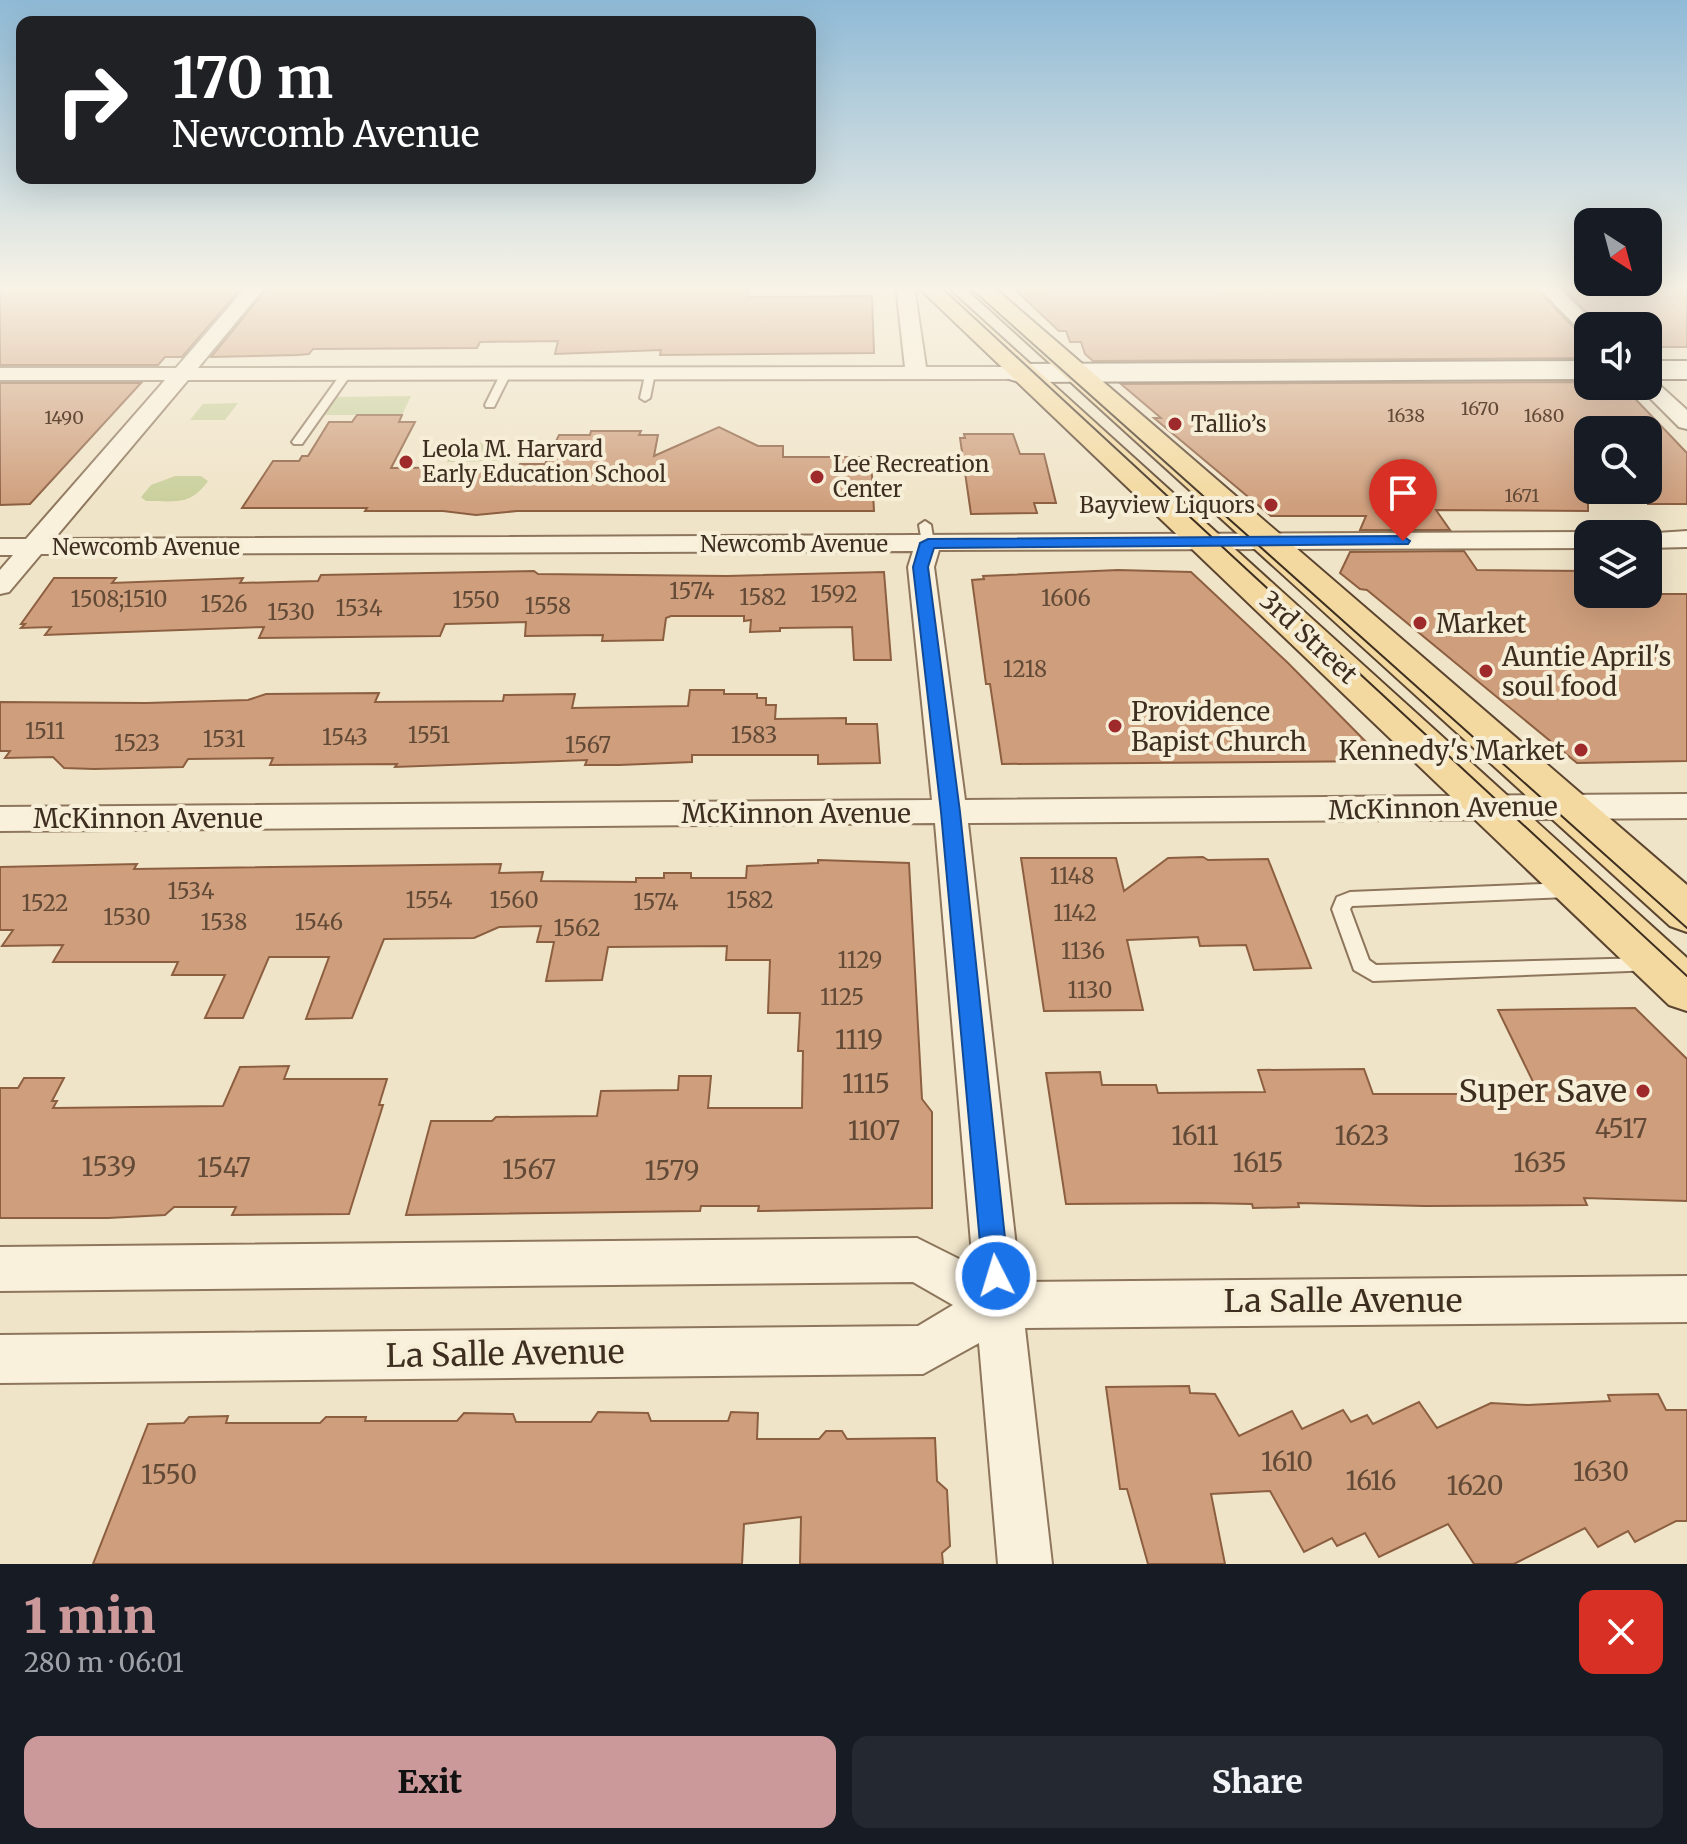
<!DOCTYPE html>
<meta charset="utf-8">
<style>
body{margin:0;font-family:Merriweather,serif;background:#242831;color:#f1f3f6;height:100vh;display:flex;flex-direction:column;font-size:30px;white-space:nowrap}
*{box-sizing:border-box;margin:0}
p{font-size:26px;color:#9ea1a6}
.icon{flex:none;width:44px;height:44px;fill:none;stroke:currentColor;stroke-width:2;stroke-linecap:round;stroke-linejoin:round}
.map{position:relative;height:1564px;overflow:hidden}
.drawer{display:flex;flex-direction:column;background:#171b24;flex:1}
.drawer>*{flex:none}
.hud{position:absolute;left:16px;top:16px;width:800px;height:168px;border-radius:16px;box-shadow:0 8px 32px #0002;background:#202124;color:#fff;overflow:hidden}
.needle{width:52px;rotate:144deg}
.tools{position:absolute;left:1574px;top:208px;display:grid;gap:16px}
.tools a{display:grid;place-items:center;width:88px;height:88px;border-radius:16px;background:#171b24;box-shadow:0 8px 32px #0002;font-size:40px}
.pin{position:absolute;display:grid;place-items:center;width:68px;height:68px;color:#fff;margin:-82px -34px;border-radius:50% 50% 50% 0;rotate:-45deg;box-shadow:0 0 8px #0007}
.pin .icon{rotate:45deg}
.me{position:absolute;width:88px;margin:-44px;rotate:355deg;stroke-linejoin:round;filter:drop-shadow(0 0 6px #0008)}
.turn{display:flex;align-items:center;gap:28px;height:168px;padding:0 24px;font-size:36px}
.turn .icon{width:104px;height:104px;stroke-width:2.5}
.turn b{display:block;font-size:56px;line-height:68px}
.round{display:grid;place-items:center;flex:none;width:84px;height:84px;border-radius:16px;background:#242831}
.head{display:flex;align-items:center;justify-content:space-between;height:136px;padding:0 24px}
h1{font-size:48px;font-weight:800;line-height:60px;color:#cc999b}
.cta{display:flex;gap:16px;margin-top:auto;padding:16px 24px}
.cta a{flex:1;height:92px;border-radius:16px;background:#cc999b;color:#111;font-size:32px;font-weight:800;line-height:92px;text-align:center}
.cta a+a{background:#242831;color:#f1f3f6}
.map>svg:first-child{display:block}
</style>
<div class="map">
<svg width="1687" height="1564" viewBox="0 0 1687 1564">
<rect width="100%" height="100%" fill="#f0e4c8"/>
<path fill="#c9cf9b" d="M 411,396 L 402,415 L 321,415 L 333,397 Z
M 238,403 L 225,420 L 190,420 L 203,404 Z
M 507,442 L 499,461 L 447,462 L 455,443 Z
M 175,476 L 201,476 L 208,481 C 190,506 176,501 146,501 L 141,497 L 151,485 Z"/>
<path fill="#cf9f7d" stroke="#8d5f41" stroke-width="2" d="M 0,286 L 243,286 L 182,357 L 165,357 L 158,365 L 0,365 Z
M 269,286 L 749,286 L 748,297 L 872,296 L 874,353 L 660,355 L 661,350 L 555,354 L 558,341 L 480,342 L 477,348 L 313,349 L 309,354 L 298,355 L 211,357 Z
M 1011,286 L 1063,289 L 1534,286 L 1579,333 L 1588,336 L 1588,347 L 1584,347 L 1588,352 L 1588,358 L 1093,361 L 1085,354 L 1081,342 L 1070,342 L 1066,331 L 1059,331 Z
M 1561,286 L 1687,286 L 1687,347 L 1648,347 L 1648,326 L 1600,326 Z
M 1588,382 L 1588,386 L 1623,386 L 1687,453 L 1687,504 L 1648,504 L 1648,430 L 1588,430 L 1588,511 L 1436,510 L 1450,530 L 1360,530 L 1366,516 L 1271,516 L 1154,418 L 1161,418 L 1121,384 Z
M 0,383 L 141,383 L 30,504 L 0,505 Z
M 357,415 L 402,415 L 399,422 L 415,422 L 391,468 L 519,467 L 520,464 L 545,464 L 559,435 L 590,435 L 591,431 L 641,431 L 639,435 L 658,435 L 654,456 L 719,427 L 758,446 L 783,446 L 783,457 L 871,457 L 874,511 L 517,511 L 476,515 L 443,511 L 365,511 L 367,508 L 242,508 L 273,461 L 299,461 L 302,456 L 308,456 L 329,422 L 352,422 Z
M 964,434 L 1013,434 L 1020,454 L 1044,454 L 1056,503 L 1034,503 L 1037,513 L 971,514 L 960,438 L 965,438 Z
M 1464,551 L 1477,570 L 1588,571 L 1588,594 L 1687,594 L 1687,761 L 1577,763 L 1367,590 L 1360,589 L 1340,573 L 1350,552 Z
M 1118,570 L 1191,572 L 1288,663 L 1385,761 L 1002,764 L 990,684 L 986,684 L 972,580 L 984,579 L 983,576 Z
M 534,571 L 538,574 L 727,576 L 884,572 L 891,660 L 854,660 L 852,627 L 780,628 L 780,631 L 750,632 L 751,620 L 744,621 L 744,616 L 671,616 L 666,618 L 663,640 L 602,641 L 603,635 L 525,636 L 526,622 L 445,624 L 440,636 L 259,638 L 264,627 L 45,635 L 51,627 L 21,628 L 25,624 L 21,624 L 54,578 L 116,578 L 112,583 L 243,578 L 240,583 L 318,581 L 321,575 Z
M 690,690 L 724,690 L 724,694 L 757,694 L 757,698 L 766,698 L 766,705 L 776,705 L 775,719 L 846,718 L 846,724 L 877,724 L 880,763 L 818,764 L 818,755 L 692,755 L 692,762 L 619,765 L 585,765 L 587,760 L 395,767 L 397,764 L 270,765 L 273,758 L 188,759 L 183,767 L 94,769 L 64,768 L 53,757 L 5,758 L 10,751 L 0,751 L 0,702 L 146,703 L 248,700 L 266,694 L 379,693 L 375,702 L 503,701 L 504,695 L 575,694 L 572,708 L 688,706 Z
M 1203,857 L 1208,860 L 1268,859 L 1311,968 L 1254,970 L 1246,945 L 1200,946 L 1198,937 L 1127,940 L 1143,1010 L 1044,1011 L 1021,858 L 1116,858 L 1124,891 L 1168,858 Z
M 818,860 L 909,863 L 922,1099 L 932,1112 L 932,1208 L 758,1211 L 759,1206 L 701,1206 L 700,1211 L 406,1215 L 431,1121 L 492,1121 L 496,1117 L 597,1116 L 601,1091 L 678,1090 L 679,1076 L 711,1076 L 708,1108 L 802,1108 L 803,1051 L 798,1051 L 800,1013 L 768,1013 L 770,960 L 726,960 L 727,946 L 608,947 L 602,980 L 546,981 L 554,942 L 537,942 L 541,926 L 499,927 L 474,938 L 384,939 L 352,1018 L 306,1019 L 329,957 L 269,957 L 243,1018 L 205,1018 L 225,975 L 172,975 L 178,962 L 53,962 L 63,945 L 2,946 L 13,930 L 0,930 L 0,867 L 137,864 L 134,869 L 501,864 L 499,873 L 543,872 L 541,881 L 636,882 L 636,878 L 664,878 L 664,873 L 691,873 L 691,878 L 746,878 L 747,866 L 818,863 Z
M 1635,1008 L 1687,1059 L 1687,1201 L 1584,1198 L 1587,1205 L 1425,1206 L 1298,1203 L 1299,1207 L 1253,1208 L 1252,1204 L 1201,1203 L 1066,1204 L 1046,1073 L 1100,1072 L 1102,1085 L 1156,1085 L 1158,1093 L 1265,1092 L 1258,1070 L 1364,1069 L 1373,1094 L 1539,1094 L 1498,1010 Z
M 289,1066 L 284,1079 L 387,1079 L 379,1105 L 383,1105 L 349,1214 L 232,1215 L 236,1207 L 174,1207 L 165,1215 L 108,1218 L 0,1218 L 0,1088 L 18,1088 L 24,1078 L 64,1078 L 52,1101 L 57,1101 L 53,1108 L 223,1106 L 240,1067 Z
M 1189,1386 L 1190,1393 L 1215,1394 L 1239,1436 L 1292,1411 L 1302,1429 L 1343,1410 L 1351,1422 L 1367,1415 L 1373,1424 L 1419,1402 L 1437,1428 L 1491,1403 L 1528,1405 L 1610,1401 L 1608,1395 L 1658,1394 L 1666,1410 L 1687,1410 L 1687,1521 L 1676,1521 L 1635,1542 L 1628,1531 L 1598,1547 L 1585,1528 L 1514,1564 L 1474,1564 L 1448,1524 L 1379,1557 L 1365,1533 L 1337,1546 L 1332,1538 L 1304,1552 L 1270,1491 L 1211,1494 L 1225,1564 L 1148,1564 L 1127,1489 L 1120,1489 L 1106,1387 Z
M 598,1412 L 648,1413 L 651,1421 L 728,1421 L 731,1412 L 758,1413 L 757,1439 L 819,1439 L 826,1431 L 842,1431 L 847,1439 L 935,1438 L 937,1481 L 947,1490 L 950,1546 L 942,1553 L 943,1564 L 800,1564 L 801,1517 L 744,1524 L 742,1564 L 93,1564 L 148,1424 L 184,1423 L 189,1417 L 228,1416 L 226,1423 L 320,1423 L 326,1417 L 366,1417 L 365,1421 L 457,1421 L 464,1413 L 513,1414 L 516,1422 L 591,1422 Z"/>
<g fill="none" stroke-linecap="round" stroke-linejoin="round">
<defs>
<path id="lane" d="M 343,371 L 352,373 L 302,444 L 294,444 L 292,442 Z
M 502,371 L 511,373 L 494,407 L 486,407 L 485,405 Z
M 646,371 L 655,373 L 650,398 L 645,401 L 640,398 Z
M 925,521 L 931,525 L 934,543 L 928,547 L 922,543 L 919,525 Z
M 1569,883 L 1575,885 L 1578,890 L 1575,895 L 1569,897 L 1352,906 L 1350,909 L 1369,960 L 1376,965 L 1648,958 L 1655,960 L 1657,965 L 1655,970 L 1373,981 L 1354,970 L 1332,909 L 1337,897 L 1350,892 Z"/>
<path id="street" d="M 247,286 L 266,286 L 198,368 L 905,367 L 896,286 L 914,286 L 926,367 L 1019,367 L 1029,373 L 1019,379 L 188,380 L 54,539 L 1588,532 L 1594,534 L 1588,534 L 1588,548 L 939,550 L 934,567 L 965,800 L 1687,794 L 1687,818 L 968,823 L 1020,1282 L 1687,1276 L 1687,1322 L 1025,1328 L 1052,1564 L 998,1564 L 979,1343 L 923,1374 L 0,1383 L 0,1335 L 918,1326 L 953,1305 L 913,1282 L 0,1291 L 0,1247 L 917,1238 L 973,1266 L 935,823 L 0,831 L 0,807 L 932,800 L 908,567 L 913,551 L 41,554 L 9,592 L 0,594 L 0,570 L 13,555 L 0,555 L 0,539 L 26,539 L 165,380 L 0,380 L 0,368 L 176,368 Z
M 1537,286 L 1557,286 L 1597,326 L 1588,326 L 1588,333 L 1581,331 Z
M 1648,379 L 1655,381 L 1687,410 L 1687,429 L 1679,427 L 1638,386 L 1648,386 Z
M 1687,531 L 1687,547 L 1648,548 L 1648,534 L 1642,534 Z"/>
<path id="secondary" d="M 1588,361 L 1588,379 L 1019,382 L 1009,379 L 1005,373 L 1009,367 L 1019,364 Z
M 1648,361 L 1687,361 L 1687,379 L 1648,379 Z"/>
<path id="primary" d="M 917,286 L 944,286 L 1687,958 L 1687,1011 L 1669,1005 Z
M 965,286 L 992,286 L 1687,885 L 1687,932 L 1670,926 Z"/>
</defs>
<use href="#lane" stroke="#8d765c" stroke-width="4"/>
<use href="#street" stroke="#8d765c" stroke-width="4"/>
<use href="#secondary" stroke="#6f573f" stroke-width="4"/>
<use href="#primary" stroke="#5b4430" stroke-width="4"/>
<use href="#lane" fill="#faf1dc" fill-rule="evenodd"/>
<use href="#street" fill="#faf1dc" fill-rule="evenodd"/>
<use href="#secondary" fill="#faf1dc" fill-rule="evenodd"/>
<use href="#primary" fill="#f3d9a0" fill-rule="evenodd"/>
<path stroke="#3d2e20" stroke-width="2" d="M 940,286 L 1687,976
M 968,286 L 1687,928"/>
</g>
<linearGradient id="sky" x2="0" y2="1"><stop stop-color="#8fbad6"/><stop offset="0.57" stop-color="#f8f3e6"/><stop offset="1" stop-color="#f8f3e6" stop-opacity="0"/></linearGradient>
<rect width="1687" height="505" fill="url(#sky)"/>
<path fill="#1a73e8" stroke="#114b97" stroke-width="2" d="M 1403,536 L 1410,541 L 1408,544 L 934,548 L 928,567 L 960,812 L 1009,1276 L 1005,1285 L 996,1289 L 987,1285 L 983,1276 L 941,812 L 913,567 L 920,543 L 928,539 Z"/>
<g fill="#9e2a2b" stroke="#f7eed8" stroke-width="3">
<circle cx="1175" cy="424" r="8"/>
<circle cx="406" cy="462" r="8"/>
<circle cx="817" cy="477" r="8"/>
<circle cx="1271" cy="505" r="8"/>
<circle cx="1420" cy="623" r="8"/>
<circle cx="1486" cy="671" r="8"/>
<circle cx="1115" cy="726" r="8"/>
<circle cx="1581" cy="750" r="8"/>
<circle cx="1643" cy="1091" r="8"/>
</g>
<g text-anchor="middle" dominant-baseline="central" stroke-width="8" stroke-linejoin="round" paint-order="stroke">
<g font-size="18" fill="#624a37">
<text x="1480" y="408">1670</text>
<text x="1406" y="415">1638</text>
<text x="1544" y="415">1680</text>
<text x="64" y="417">1490</text>
<text x="1522" y="495">1671</text>
</g>
<g font-size="22" fill="#3d2e20" stroke="#f7eed8" text-anchor="start">
<text x="1191" y="424">Tallio’s</text>
<text x="422" y="449">Leola M. Harvard<tspan x="422" dy="25">Early Education School</tspan></text>
<text x="833" y="464">Lee Recreation<tspan x="833" dy="25">Center</tspan></text>
<text x="1255" y="505" text-anchor="end">Bayview Liquors</text>
</g>
<g font-size="22" fill="#3d2e20" stroke="#f7eed8">
<text x="794" y="544">Newcomb Avenue</text>
<text x="146" y="547">Newcomb Avenue</text>
</g>
<g font-size="22" fill="#624a37">
<text x="692" y="591">1574</text>
<text x="834" y="594">1592</text>
<text x="763" y="597">1582</text>
<text x="1066" y="598">1606</text>
<text x="119" y="599">1508;1510</text>
<text x="476" y="600">1550</text>
<text x="224" y="604">1526</text>
<text x="548" y="606">1558</text>
<text x="359" y="608">1534</text>
<text x="291" y="612">1530</text>
<text x="1025" y="669">1218</text>
<text x="45" y="731">1511</text>
<text x="429" y="735">1551</text>
<text x="754" y="735">1583</text>
<text x="345" y="737">1543</text>
<text x="224" y="739">1531</text>
<text x="137" y="743">1523</text>
<text x="588" y="745">1567</text>
<text x="1072" y="876">1148</text>
<text x="191" y="891">1534</text>
<text x="429" y="900">1554</text>
<text x="514" y="900">1560</text>
<text x="750" y="900">1582</text>
<text x="656" y="902">1574</text>
<text x="45" y="903">1522</text>
<text x="1075" y="913">1142</text>
<text x="127" y="917">1530</text>
<text x="224" y="922">1538</text>
<text x="319" y="922">1546</text>
<text x="577" y="928">1562</text>
<text x="1083" y="951">1136</text>
<text x="860" y="960">1129</text>
<text x="1090" y="990">1130</text>
<text x="842" y="997">1125</text>
</g>
<g font-size="26" fill="#3d2e20" stroke="#f7eed8" text-anchor="start">
<text x="1436" y="623">Market</text>
<text x="1502" y="656">Auntie April's<tspan x="1502" dy="30">soul food</tspan></text>
<text x="1131" y="711">Providence<tspan x="1131" dy="30">Bapist Church</tspan></text>
<text x="1565" y="750" text-anchor="end">Kennedy's Market</text>
</g>
<g font-size="26" fill="#3d2e20" stroke="#f7eed8">
<text transform="translate(1309 637) rotate(43)">3rd Street</text>
<text transform="translate(1443 808) rotate(-1)">McKinnon Avenue</text>
<text x="796" y="813">McKinnon Avenue</text>
<text x="148" y="818">McKinnon Avenue</text>
</g>
<g font-size="26" fill="#624a37">
<text x="859" y="1039">1119</text>
<text x="866" y="1083">1115</text>
<text x="1621" y="1128">4517</text>
<text x="874" y="1130">1107</text>
<text x="1195" y="1135">1611</text>
<text x="1362" y="1135">1623</text>
<text x="1258" y="1162">1615</text>
<text x="1540" y="1162">1635</text>
<text x="109" y="1166">1539</text>
<text x="224" y="1167">1547</text>
<text x="529" y="1169">1567</text>
<text x="672" y="1170">1579</text>
<text x="1287" y="1461">1610</text>
<text x="1601" y="1471">1630</text>
<text x="169" y="1474">1550</text>
<text x="1371" y="1480">1616</text>
<text x="1475" y="1485">1620</text>
</g>
<g font-size="32" fill="#3d2e20" stroke="#f7eed8" text-anchor="end">
<text x="1627" y="1091">Super Save</text>
</g>
<g font-size="32" fill="#3d2e20" stroke="#f7eed8">
<text x="1343" y="1301">La Salle Avenue</text>
<text transform="translate(505 1354) rotate(-1)">La Salle Avenue</text>
</g>
</g>
</svg>
<div class="tools">
<a><svg class="needle" viewBox="-14 -14 28 28"><path d="M0-13l5 13h-10z" fill="#e53935"/><path d="M0 13l5-13h-10z" fill="#9ea1a6"/></svg></a>
<a><svg class="icon" aria-label="sound" viewBox="0 0 24 24"><path d="M4 9h4l5-4v14l-5-4H4zM17 9q2 3 0 6"/></svg></a>
<a><svg class="icon" aria-label="search" viewBox="0 0 24 24"><circle cx="10" cy="10" r="6"/><path d="M15 15l6 6"/></svg></a>
<a><svg class="icon" aria-label="layers" viewBox="0 0 24 24"><path d="M12 4l9 5-9 5-9-5zM3 14l9 5 9-5"/></svg></a>
</div>
<div class="pin" style="left:1403px;top:541px;background:#d93025"><svg class="icon" aria-label="arrive" viewBox="0 0 24 24"><path d="M6 21V4h12l-3 4 3 4H6"/></svg></div>
<svg class="me" style="left:996px;top:1276px" viewBox="-20 -20 40 40"><circle r="17" fill="#1a73e8" stroke="#fff" stroke-width="3"/><path d="M0-11L8 9 0 5-8 9z" fill="#fff"/></svg>
<div class="hud">
<div class="turn"><svg class="icon" aria-label="right" viewBox="0 0 24 24"><path d="M7 20v-9h11M14 6l5 5-5 5"/></svg><div><b>170 m</b>Newcomb Avenue</div></div>
</div>
</div>
<section class="drawer">
<div class="head"><div><h1>1 min</h1><p>280 m · 06:01</p></div><a class="round" style="background:#d93025;color:#fff"><svg class="icon" aria-label="close" viewBox="0 0 24 24"><path d="M6 6l12 12M18 6L6 18"/></svg></a></div>
<div class="cta"><a>Exit</a><a>Share</a></div>
</section>
